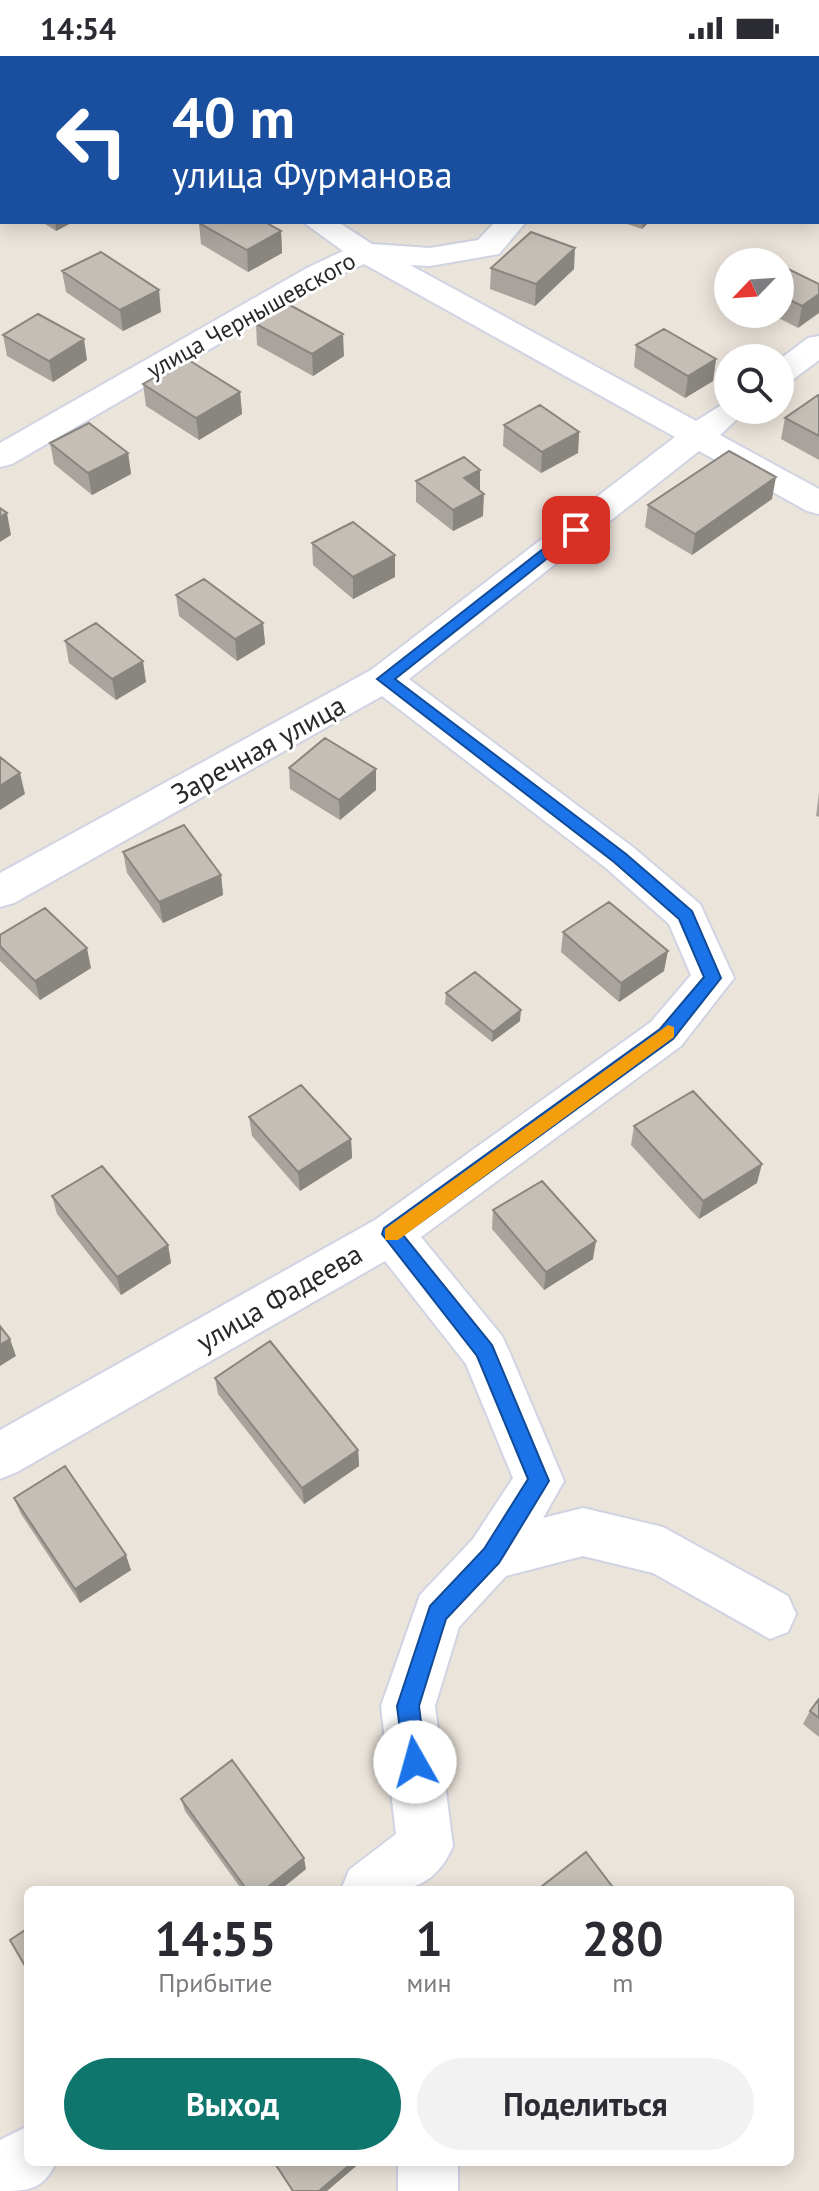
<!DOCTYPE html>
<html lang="ru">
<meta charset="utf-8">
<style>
body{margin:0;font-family:"PT Sans",sans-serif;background:#f2f2f3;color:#2b2b33;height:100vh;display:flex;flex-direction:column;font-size:30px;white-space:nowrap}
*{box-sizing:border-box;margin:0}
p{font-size:26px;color:#7c7c81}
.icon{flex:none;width:44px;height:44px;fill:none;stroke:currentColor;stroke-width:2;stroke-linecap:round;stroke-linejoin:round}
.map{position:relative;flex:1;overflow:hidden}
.sheet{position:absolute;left:24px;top:1830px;width:770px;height:280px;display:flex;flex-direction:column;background:#fff;border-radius:12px;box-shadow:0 4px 20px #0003}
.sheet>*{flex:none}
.banner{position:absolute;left:0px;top:0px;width:820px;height:168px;box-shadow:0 4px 20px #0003;background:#1a4fa0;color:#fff;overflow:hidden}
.needle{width:52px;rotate:245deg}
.controls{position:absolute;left:714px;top:192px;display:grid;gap:16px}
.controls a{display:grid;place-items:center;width:80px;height:80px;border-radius:50%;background:#fff;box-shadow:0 4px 20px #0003;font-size:40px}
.pin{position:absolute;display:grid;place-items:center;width:68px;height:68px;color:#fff;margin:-34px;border-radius:16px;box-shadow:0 4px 12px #0006}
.me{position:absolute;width:88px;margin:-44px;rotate:353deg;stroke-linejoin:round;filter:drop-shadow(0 0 6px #0008)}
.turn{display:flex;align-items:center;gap:28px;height:168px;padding:0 40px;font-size:36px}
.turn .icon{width:104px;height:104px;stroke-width:2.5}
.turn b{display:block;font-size:56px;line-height:68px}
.eta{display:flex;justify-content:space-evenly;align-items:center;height:136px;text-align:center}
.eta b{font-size:48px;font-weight:600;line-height:56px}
.cta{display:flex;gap:16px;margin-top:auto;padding:16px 40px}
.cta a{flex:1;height:92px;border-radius:48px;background:#0f766e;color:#fff;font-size:32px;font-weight:600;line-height:92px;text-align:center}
.cta a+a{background:#f2f2f3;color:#2b2b33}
.status{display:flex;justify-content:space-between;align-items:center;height:56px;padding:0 40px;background:#fff;direction:ltr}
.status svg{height:22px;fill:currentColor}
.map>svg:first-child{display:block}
</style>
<div class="status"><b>14:54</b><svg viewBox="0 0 49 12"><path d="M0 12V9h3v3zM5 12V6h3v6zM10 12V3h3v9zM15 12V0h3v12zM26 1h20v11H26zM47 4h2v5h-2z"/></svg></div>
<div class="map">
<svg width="819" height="2135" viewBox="0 0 819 2135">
<rect width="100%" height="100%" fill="#ebe4db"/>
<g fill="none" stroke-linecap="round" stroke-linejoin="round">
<defs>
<path id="minor" d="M 88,0 L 124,0 L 86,2 Z
M 651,0 L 679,0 L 650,2 Z
M 0,17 L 2,17 L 2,34 L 0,34 Z
M 303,166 L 338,166 L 372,188 L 430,192 L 478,184 L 495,166 L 526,166 L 499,198 L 430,210 L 410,209 L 696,365 L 728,345 L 728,354 L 747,354 L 720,379 L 819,433 L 819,458 L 807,455 L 699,395 L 409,623 L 634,792 L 700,848 L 734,922 L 681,990 L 421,1181 L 502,1280 L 509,1295 L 564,1425 L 543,1462 L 583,1452 L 663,1471 L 788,1540 L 796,1558 L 788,1576 L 770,1583 L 653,1517 L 583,1500 L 506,1520 L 459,1571 L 435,1650 L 453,1790 C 430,1844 390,1834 341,1834 L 349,1814 L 396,1778 L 381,1650 L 420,1539 L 473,1483 L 513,1422 L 466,1308 L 385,1205 L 17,1416 L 0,1423 L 0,1374 L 375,1164 L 651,966 L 691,919 L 669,868 L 606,812 L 382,640 L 14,847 L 0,851 L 0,817 L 371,614 L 675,381 L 364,208 L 329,224 L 12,408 L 0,411 L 0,387 L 307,212 L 343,195 Z
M 819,280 L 819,304 L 791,325 L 780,328 L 780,303 L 808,282 Z
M 28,2070 L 28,2106 L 56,2106 C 44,2134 28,2135 0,2135 L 0,2084 Z
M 398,2106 L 458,2106 L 458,2135 L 398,2135 Z"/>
<path id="tertiary" d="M 186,0 L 215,0 L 184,2 Z
M 2,107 L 2,125 L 0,126 L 0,108 Z"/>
</defs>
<use href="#minor" stroke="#d0d3e2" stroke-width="4"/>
<use href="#tertiary" stroke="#d0d3e2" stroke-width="4"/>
<use href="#minor" fill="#fff" fill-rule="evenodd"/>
<use href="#tertiary" fill="#fff" fill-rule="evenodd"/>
</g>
<path fill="#a9a39d" d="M 329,0 L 358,0 L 356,2 L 336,2 Z
M 600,0 L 623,0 L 621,2 L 608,2 Z
M 42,166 L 73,166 L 56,175 Z
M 621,166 L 649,166 L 642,173 Z
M 199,167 L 281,175 L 282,197 L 248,216 L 201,188 Z
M 780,209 L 819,228 L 798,272 L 771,258 L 780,258 Z
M 491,212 L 574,213 L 535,250 L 490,233 Z
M 62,215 L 161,256 L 123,275 L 66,236 Z
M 256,268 L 344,300 L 313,320 L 257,289 Z
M 3,279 L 87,304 L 53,326 L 7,300 Z
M 636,289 L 716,303 L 713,325 L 685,342 L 634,311 Z
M 143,328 L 240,336 L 242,358 L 199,384 L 146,350 Z
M 819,340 L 819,404 L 781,383 L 785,362 Z
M 504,369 L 579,376 L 578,397 L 541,417 L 503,390 Z
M 50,387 L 128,397 L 131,418 L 92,439 L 54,408 Z
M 480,414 L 480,435 L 483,460 L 453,475 L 416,446 L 416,425 Z
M 772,443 L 692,499 L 645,471 L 648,449 Z
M 312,487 L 395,521 L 353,543 L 313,509 Z
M 176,539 L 263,567 L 265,588 L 237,605 L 179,560 Z
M 65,585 L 146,626 L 116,644 L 69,607 Z
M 289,712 L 376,713 L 376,734 L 340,764 L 290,733 Z
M 819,736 L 819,761 L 816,760 Z
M 123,796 L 221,819 L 223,839 L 163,867 L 127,817 Z
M 563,876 L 664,915 L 619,946 L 561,896 Z
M 0,879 L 91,912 L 40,944 L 0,905 Z
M 446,937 L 520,965 L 492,986 L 445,948 Z
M 249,1061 L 351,1083 L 352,1102 L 300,1135 L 252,1080 Z
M 634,1070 L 757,1127 L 699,1163 L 631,1089 Z
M 52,1140 L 168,1189 L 171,1207 L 121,1239 L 57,1158 Z
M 493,1154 L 593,1203 L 544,1234 L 492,1173 Z
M 215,1322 L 358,1394 L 359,1410 L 304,1448 L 218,1338 Z
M 14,1442 L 131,1514 L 80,1547 L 21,1458 Z
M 819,1643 L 819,1681 L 803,1668 L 810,1655 Z
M 181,1743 L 306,1813 L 280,1834 L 242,1834 L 185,1755 Z"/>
<path fill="#89857f" d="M 55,166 L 73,166 L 56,175 Z
M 643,166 L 649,166 L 642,173 Z
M 281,175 L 282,197 L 248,216 L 247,194 Z
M 575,192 L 574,213 L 535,250 L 536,228 Z
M 159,234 L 161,256 L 123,275 L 120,254 Z
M 819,238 L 819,257 L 798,272 L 802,250 Z
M 343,278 L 344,300 L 313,320 L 312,298 Z
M 84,283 L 87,304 L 53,326 L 49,305 Z
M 716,303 L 713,325 L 685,342 L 688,320 Z
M 240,336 L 242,358 L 199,384 L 196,362 Z
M 579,376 L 578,397 L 541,417 L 542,396 Z
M 128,397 L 131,418 L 92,439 L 88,417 Z
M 480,414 L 480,436 L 464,422 Z
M 776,421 L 772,443 L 692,499 L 695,478 Z
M 484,438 L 483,460 L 453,475 L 453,454 Z
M 7,457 L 11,479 L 0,486 L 0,461 Z
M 395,499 L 395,521 L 353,543 L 353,521 Z
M 263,567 L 265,588 L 237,605 L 235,583 Z
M 143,605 L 146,626 L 116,644 L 112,623 Z
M 376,713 L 376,734 L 340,764 L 339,744 Z
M 20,717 L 25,738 L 0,754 L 0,730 Z
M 221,819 L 223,839 L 163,867 L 159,846 Z
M 87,892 L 91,912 L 40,944 L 35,925 Z
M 668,895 L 664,915 L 619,946 L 621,927 Z
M 521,954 L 520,965 L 492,986 L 493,976 Z
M 351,1083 L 352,1102 L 300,1135 L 298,1116 Z
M 762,1108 L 757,1127 L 699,1163 L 703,1145 Z
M 596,1185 L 593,1203 L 544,1234 L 546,1216 Z
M 168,1189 L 171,1207 L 121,1239 L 117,1221 Z
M 10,1283 L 16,1300 L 0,1310 L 0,1289 Z
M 358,1394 L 359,1410 L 304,1448 L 302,1432 Z
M 126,1499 L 131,1514 L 80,1547 L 75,1533 Z
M 304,1802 L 306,1813 L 280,1834 L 264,1834 Z
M 353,2106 L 361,2106 L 327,2135 L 319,2135 Z"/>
<path fill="#c4beb6" stroke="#89857f" stroke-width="2" d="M 530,0 L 567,0 L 575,2 L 528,2 Z
M 201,166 L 265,166 L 281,175 L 247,194 L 199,167 Z
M 531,176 L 575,192 L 536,228 L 491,212 Z
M 101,196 L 159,234 L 120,254 L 62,215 Z
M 780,209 L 819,228 L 819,238 L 802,250 L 780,239 Z
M 288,248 L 343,278 L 312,298 L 256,268 Z
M 38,258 L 84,283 L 49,305 L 3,279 Z
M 664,273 L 716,303 L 688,320 L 636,289 Z
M 187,303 L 240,336 L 196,362 L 143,328 Z
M 818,339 L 819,340 L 819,380 L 785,362 Z
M 540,349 L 579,376 L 542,396 L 504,369 Z
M 89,367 L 128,397 L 88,417 L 50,387 Z
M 729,395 L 776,421 L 695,478 L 648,449 Z
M 464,401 L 480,414 L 464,422 L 484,438 L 453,454 L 416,425 Z
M 0,452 L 7,457 L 0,461 Z
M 353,466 L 395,499 L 353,521 L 312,487 Z
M 204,523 L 263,567 L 235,583 L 176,539 Z
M 96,567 L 143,605 L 112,623 L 65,585 Z
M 325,682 L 376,713 L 339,744 L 289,712 Z
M 0,701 L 20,717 L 0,730 Z
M 184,769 L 221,819 L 159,846 L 123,796 Z
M 609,846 L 668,895 L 621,927 L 563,876 Z
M 45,852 L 87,892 L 35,925 L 0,890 L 0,879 Z
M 475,916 L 521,954 L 493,976 L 446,937 Z
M 301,1029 L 351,1083 L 298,1116 L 249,1061 Z
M 693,1035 L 762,1108 L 703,1145 L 634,1070 Z
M 102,1110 L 168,1189 L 117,1221 L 52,1140 Z
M 542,1125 L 596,1185 L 546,1216 L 493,1154 Z
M 0,1270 L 10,1283 L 0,1289 Z
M 270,1285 L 358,1394 L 302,1432 L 215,1322 Z
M 65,1410 L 126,1499 L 75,1533 L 14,1442 Z
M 819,1643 L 819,1662 L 810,1655 Z
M 232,1704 L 304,1802 L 264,1834 L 247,1834 L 181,1743 Z
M 586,1796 L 615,1834 L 537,1834 Z
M 28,1872 L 28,1915 L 10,1884 Z
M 274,2106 L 353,2106 L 319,2135 L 293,2135 Z"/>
<path fill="#1a73e8" stroke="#114b97" stroke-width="2" d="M 571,471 L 583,474 L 395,623 L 626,798 L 692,855 L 721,922 L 673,983 L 403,1179 L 492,1289 L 549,1425 L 499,1507 L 446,1563 L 419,1650 L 426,1706 L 423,1714 L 415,1717 L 407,1714 L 404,1706 L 397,1650 L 430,1550 L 484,1493 L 528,1423 L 477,1300 L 382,1178 L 384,1172 L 660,973 L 704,921 L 679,863 L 614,806 L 377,623 Z"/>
<path fill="#f59e0b" d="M 668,969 L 674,971 L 674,981 L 398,1184 L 385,1184 L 385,1173 Z"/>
<g text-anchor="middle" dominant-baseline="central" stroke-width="6" stroke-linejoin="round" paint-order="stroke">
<g font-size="24" fill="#292929" stroke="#fff">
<text transform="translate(251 259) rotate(-29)">улица Чернышевского</text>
</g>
<g font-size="28" fill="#292929" stroke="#fff">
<text transform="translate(258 693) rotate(-29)">Заречная улица</text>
<text transform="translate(279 1241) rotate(-30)">улица Фадеева</text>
</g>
</g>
</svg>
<div class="controls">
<a><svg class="needle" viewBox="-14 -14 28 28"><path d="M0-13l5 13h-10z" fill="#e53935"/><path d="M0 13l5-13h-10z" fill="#7c7c81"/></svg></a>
<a><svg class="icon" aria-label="search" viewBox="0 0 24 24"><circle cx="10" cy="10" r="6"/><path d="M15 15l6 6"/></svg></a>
</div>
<div class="pin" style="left:576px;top:474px;background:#d93025"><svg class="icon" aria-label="arrive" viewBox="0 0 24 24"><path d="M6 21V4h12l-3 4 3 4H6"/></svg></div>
<svg class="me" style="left:415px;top:1706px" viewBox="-20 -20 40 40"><circle r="19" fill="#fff"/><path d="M0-13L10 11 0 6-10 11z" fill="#1a73e8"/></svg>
<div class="banner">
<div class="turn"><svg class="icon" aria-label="left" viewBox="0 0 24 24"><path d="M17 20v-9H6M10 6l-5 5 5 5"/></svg><div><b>40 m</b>улица Фурманова</div></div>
</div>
<section class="sheet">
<div class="eta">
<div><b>14:55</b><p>Прибытие</p></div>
<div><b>1</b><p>мин</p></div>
<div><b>280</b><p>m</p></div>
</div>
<div class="cta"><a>Выход</a><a>Поделиться</a></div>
</section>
</div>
